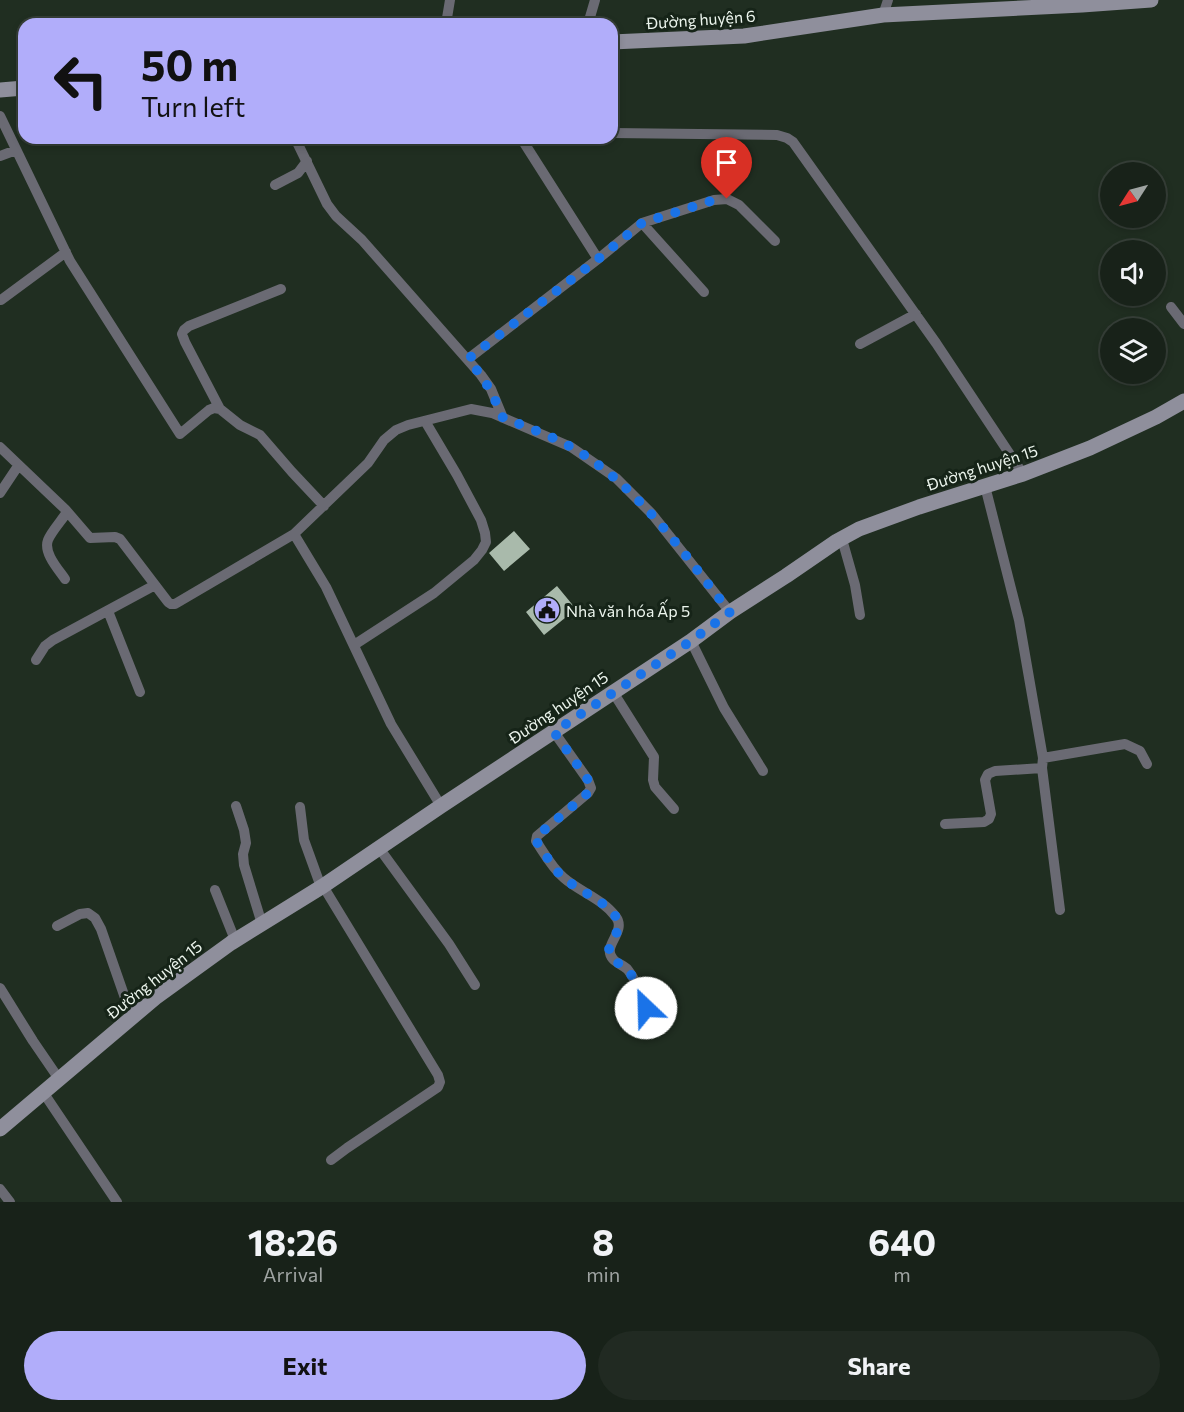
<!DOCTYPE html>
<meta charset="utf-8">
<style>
body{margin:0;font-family:Commissioner,sans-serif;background:#212a22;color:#f1f3f6;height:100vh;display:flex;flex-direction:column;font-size:22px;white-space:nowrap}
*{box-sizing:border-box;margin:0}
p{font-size:20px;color:#9fa4a2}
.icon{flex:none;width:33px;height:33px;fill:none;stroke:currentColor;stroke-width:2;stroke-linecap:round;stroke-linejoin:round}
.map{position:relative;height:1202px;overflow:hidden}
.drawer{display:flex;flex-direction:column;background:#182219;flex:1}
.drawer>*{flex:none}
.guide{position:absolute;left:18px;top:18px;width:600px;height:126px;border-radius:18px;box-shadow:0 3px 9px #0003,0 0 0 2px #363f38;background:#b1adfa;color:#111;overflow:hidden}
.needle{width:39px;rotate:234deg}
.tools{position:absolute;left:1100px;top:162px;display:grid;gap:12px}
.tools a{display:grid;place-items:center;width:66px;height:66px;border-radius:50%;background:#182219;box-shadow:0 3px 9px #0003,0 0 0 2px #363f38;font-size:30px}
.pin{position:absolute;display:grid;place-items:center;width:51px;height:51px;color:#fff;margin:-62px -26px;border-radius:50% 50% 50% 0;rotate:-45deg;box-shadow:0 0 6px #0007}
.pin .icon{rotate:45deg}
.me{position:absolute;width:66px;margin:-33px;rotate:336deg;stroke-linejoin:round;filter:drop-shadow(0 0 4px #0008)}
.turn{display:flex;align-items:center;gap:21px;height:126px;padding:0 24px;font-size:27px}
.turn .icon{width:78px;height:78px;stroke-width:2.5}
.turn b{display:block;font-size:42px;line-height:51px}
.eta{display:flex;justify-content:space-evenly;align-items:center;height:102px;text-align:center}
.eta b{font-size:36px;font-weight:700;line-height:42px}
.action{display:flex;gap:12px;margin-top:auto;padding:12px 24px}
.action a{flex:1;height:69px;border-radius:36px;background:#b1adfa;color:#111;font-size:24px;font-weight:700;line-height:69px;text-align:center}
.action a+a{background:#212a22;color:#f1f3f6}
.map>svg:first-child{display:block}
</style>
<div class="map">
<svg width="1184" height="1202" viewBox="0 0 1184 1202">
<rect width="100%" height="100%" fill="#202e21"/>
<path fill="#a9baab" d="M 514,531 L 530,549 L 504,571 L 489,553 Z
M 557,586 L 576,609 L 544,635 L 526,612 Z"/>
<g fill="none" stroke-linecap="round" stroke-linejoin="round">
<path stroke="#6a6a73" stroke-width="10" d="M 883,15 L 888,0
M 446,24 L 450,0
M 588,24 L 595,0
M 0,116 L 70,261 L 180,434 L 209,410 L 214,408 L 220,409 L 240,425 L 260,435 L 292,472 L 324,506
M 612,133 L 777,135 L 787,138 L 793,142 L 936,343 L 1023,474
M 295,138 L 327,204 L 336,216 L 362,240 L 481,375 L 491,389 L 503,418
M 521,138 L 598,259
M 0,156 L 16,150
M 275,185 L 298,173 L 307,161
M 642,223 L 704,292
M 1,300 L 66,252
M 1171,307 L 1184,324
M 860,344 L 916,314
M 468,359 L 598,259 L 642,223 L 714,200 L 727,199 L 739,205 L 775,241
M 220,409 L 185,342 L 182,334 L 184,330 L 189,326 L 281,289
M 0,447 L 65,509 L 90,538 L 115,537 L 120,539 L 168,602 L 171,604 L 175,604 L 294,534 L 326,587 L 391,724 L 441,806
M 985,486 L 1019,620 L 1043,758 L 1042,768 L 1060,910
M 0,493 L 18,466
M 294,534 L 368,463 L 384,440 L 396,430 L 408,425 L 471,409 L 492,413 L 571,447 L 616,478 L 652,514 L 730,612
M 842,539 L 855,585 L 860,615
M 65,579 C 59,570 43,553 48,540 C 51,532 62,520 67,512
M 108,611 L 140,692
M 691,641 L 724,708 L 763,771
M 354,645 L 434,593 L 474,560 L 482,550 L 486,542 L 485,533 L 481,520 L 457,475 L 425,421
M 36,660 L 45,646 L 53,640 L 155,585
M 613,692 L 654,757 L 653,780 L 655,787 L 674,809
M 554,732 L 588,780 L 591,788 L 588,793 L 537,836 L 536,841 C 544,853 552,868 564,878 C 580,892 603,899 616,917 C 627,932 601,946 613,959 C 617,964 624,965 628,970 C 639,984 646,1009 649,1026
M 1043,758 L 1125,744 L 1140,751 L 1147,764
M 236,806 L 244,830 L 246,843 L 243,854 L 244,865 L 262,924
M 300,807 L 304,840 L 321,887
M 945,824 L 984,822 L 989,819 L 991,814 L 985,780 L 988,774 L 995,771 L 1042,768
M 379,848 L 449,944 L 475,985
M 323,886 L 438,1075 L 440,1082 L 438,1087 L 347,1148 L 331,1160
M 215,890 L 235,940
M 57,926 L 80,914 L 88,913 L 95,918 L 101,929 L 132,1018
M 0,988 L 33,1041 L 59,1079
M 43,1092 L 117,1202
M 0,1189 L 10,1202"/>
<path stroke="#8f8f9c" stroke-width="15" d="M 612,42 L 744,36 L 883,15 L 1082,5 L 1151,0
M 0,90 L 24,88
M 0,1129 L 155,998 L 231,943 L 323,886 L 441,806 L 691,641 L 730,612 L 786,576 L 837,541 L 859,529 L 919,507 L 1023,474 L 1090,448 L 1156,417 L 1184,401"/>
</g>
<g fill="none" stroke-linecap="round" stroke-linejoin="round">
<path stroke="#1a73e8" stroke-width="10" stroke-dasharray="0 18" d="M 646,1008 C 641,996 636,981 628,970 C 622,964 609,961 609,951 C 609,938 625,930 616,917 C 603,899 580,892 564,878 C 552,868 545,853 536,841 L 537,836 L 588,793 L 591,788 L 588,780 L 554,732 L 691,641 L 730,612 C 682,552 639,486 571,447 C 551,436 525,426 503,418 C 493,394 485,379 468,359 L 598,259 L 642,223 L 714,200 L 727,199"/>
</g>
<defs>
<symbol id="civic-disc" viewBox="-11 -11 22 22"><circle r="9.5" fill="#b1adfa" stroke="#162418"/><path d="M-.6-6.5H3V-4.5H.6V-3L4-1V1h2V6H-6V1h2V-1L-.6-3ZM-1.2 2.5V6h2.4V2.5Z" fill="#111"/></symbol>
</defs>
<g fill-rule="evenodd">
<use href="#civic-disc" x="532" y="595" width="30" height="30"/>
</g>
<g text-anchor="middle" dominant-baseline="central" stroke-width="6" stroke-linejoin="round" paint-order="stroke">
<g font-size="16" fill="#ecf5ed" stroke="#162418">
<text transform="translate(701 19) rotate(-4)">Đường huyện 6</text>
<text transform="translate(982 467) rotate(-18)">Đường huyện 15</text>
<text transform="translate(558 707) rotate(-34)">Đường huyện 15</text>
<text transform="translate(154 979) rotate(-38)">Đường huyện 15</text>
</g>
<g font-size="16" fill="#ecf5ed" stroke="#162418" text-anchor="start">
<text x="566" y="610">Nhà văn hóa Ấp 5</text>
</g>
</g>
</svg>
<div class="tools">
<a><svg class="needle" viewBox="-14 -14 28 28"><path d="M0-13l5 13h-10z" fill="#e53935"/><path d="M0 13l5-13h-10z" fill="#9fa4a2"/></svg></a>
<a><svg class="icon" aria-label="sound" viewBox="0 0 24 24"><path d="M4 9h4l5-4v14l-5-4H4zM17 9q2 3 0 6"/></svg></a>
<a><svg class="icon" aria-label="layers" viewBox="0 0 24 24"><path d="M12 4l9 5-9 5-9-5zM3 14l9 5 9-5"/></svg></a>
</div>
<div class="pin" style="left:727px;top:199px;background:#d93025"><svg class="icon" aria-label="arrive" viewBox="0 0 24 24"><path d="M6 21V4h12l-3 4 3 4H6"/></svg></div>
<svg class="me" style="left:646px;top:1008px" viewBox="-20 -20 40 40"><circle r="19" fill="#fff"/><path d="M0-13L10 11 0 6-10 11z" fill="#1a73e8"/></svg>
<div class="guide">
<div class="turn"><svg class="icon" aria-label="left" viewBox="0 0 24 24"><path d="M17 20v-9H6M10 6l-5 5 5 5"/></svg><div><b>50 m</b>Turn left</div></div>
</div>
</div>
<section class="drawer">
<div class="eta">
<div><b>18:26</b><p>Arrival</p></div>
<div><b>8</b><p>min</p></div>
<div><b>640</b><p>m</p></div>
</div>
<div class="action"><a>Exit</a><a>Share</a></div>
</section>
